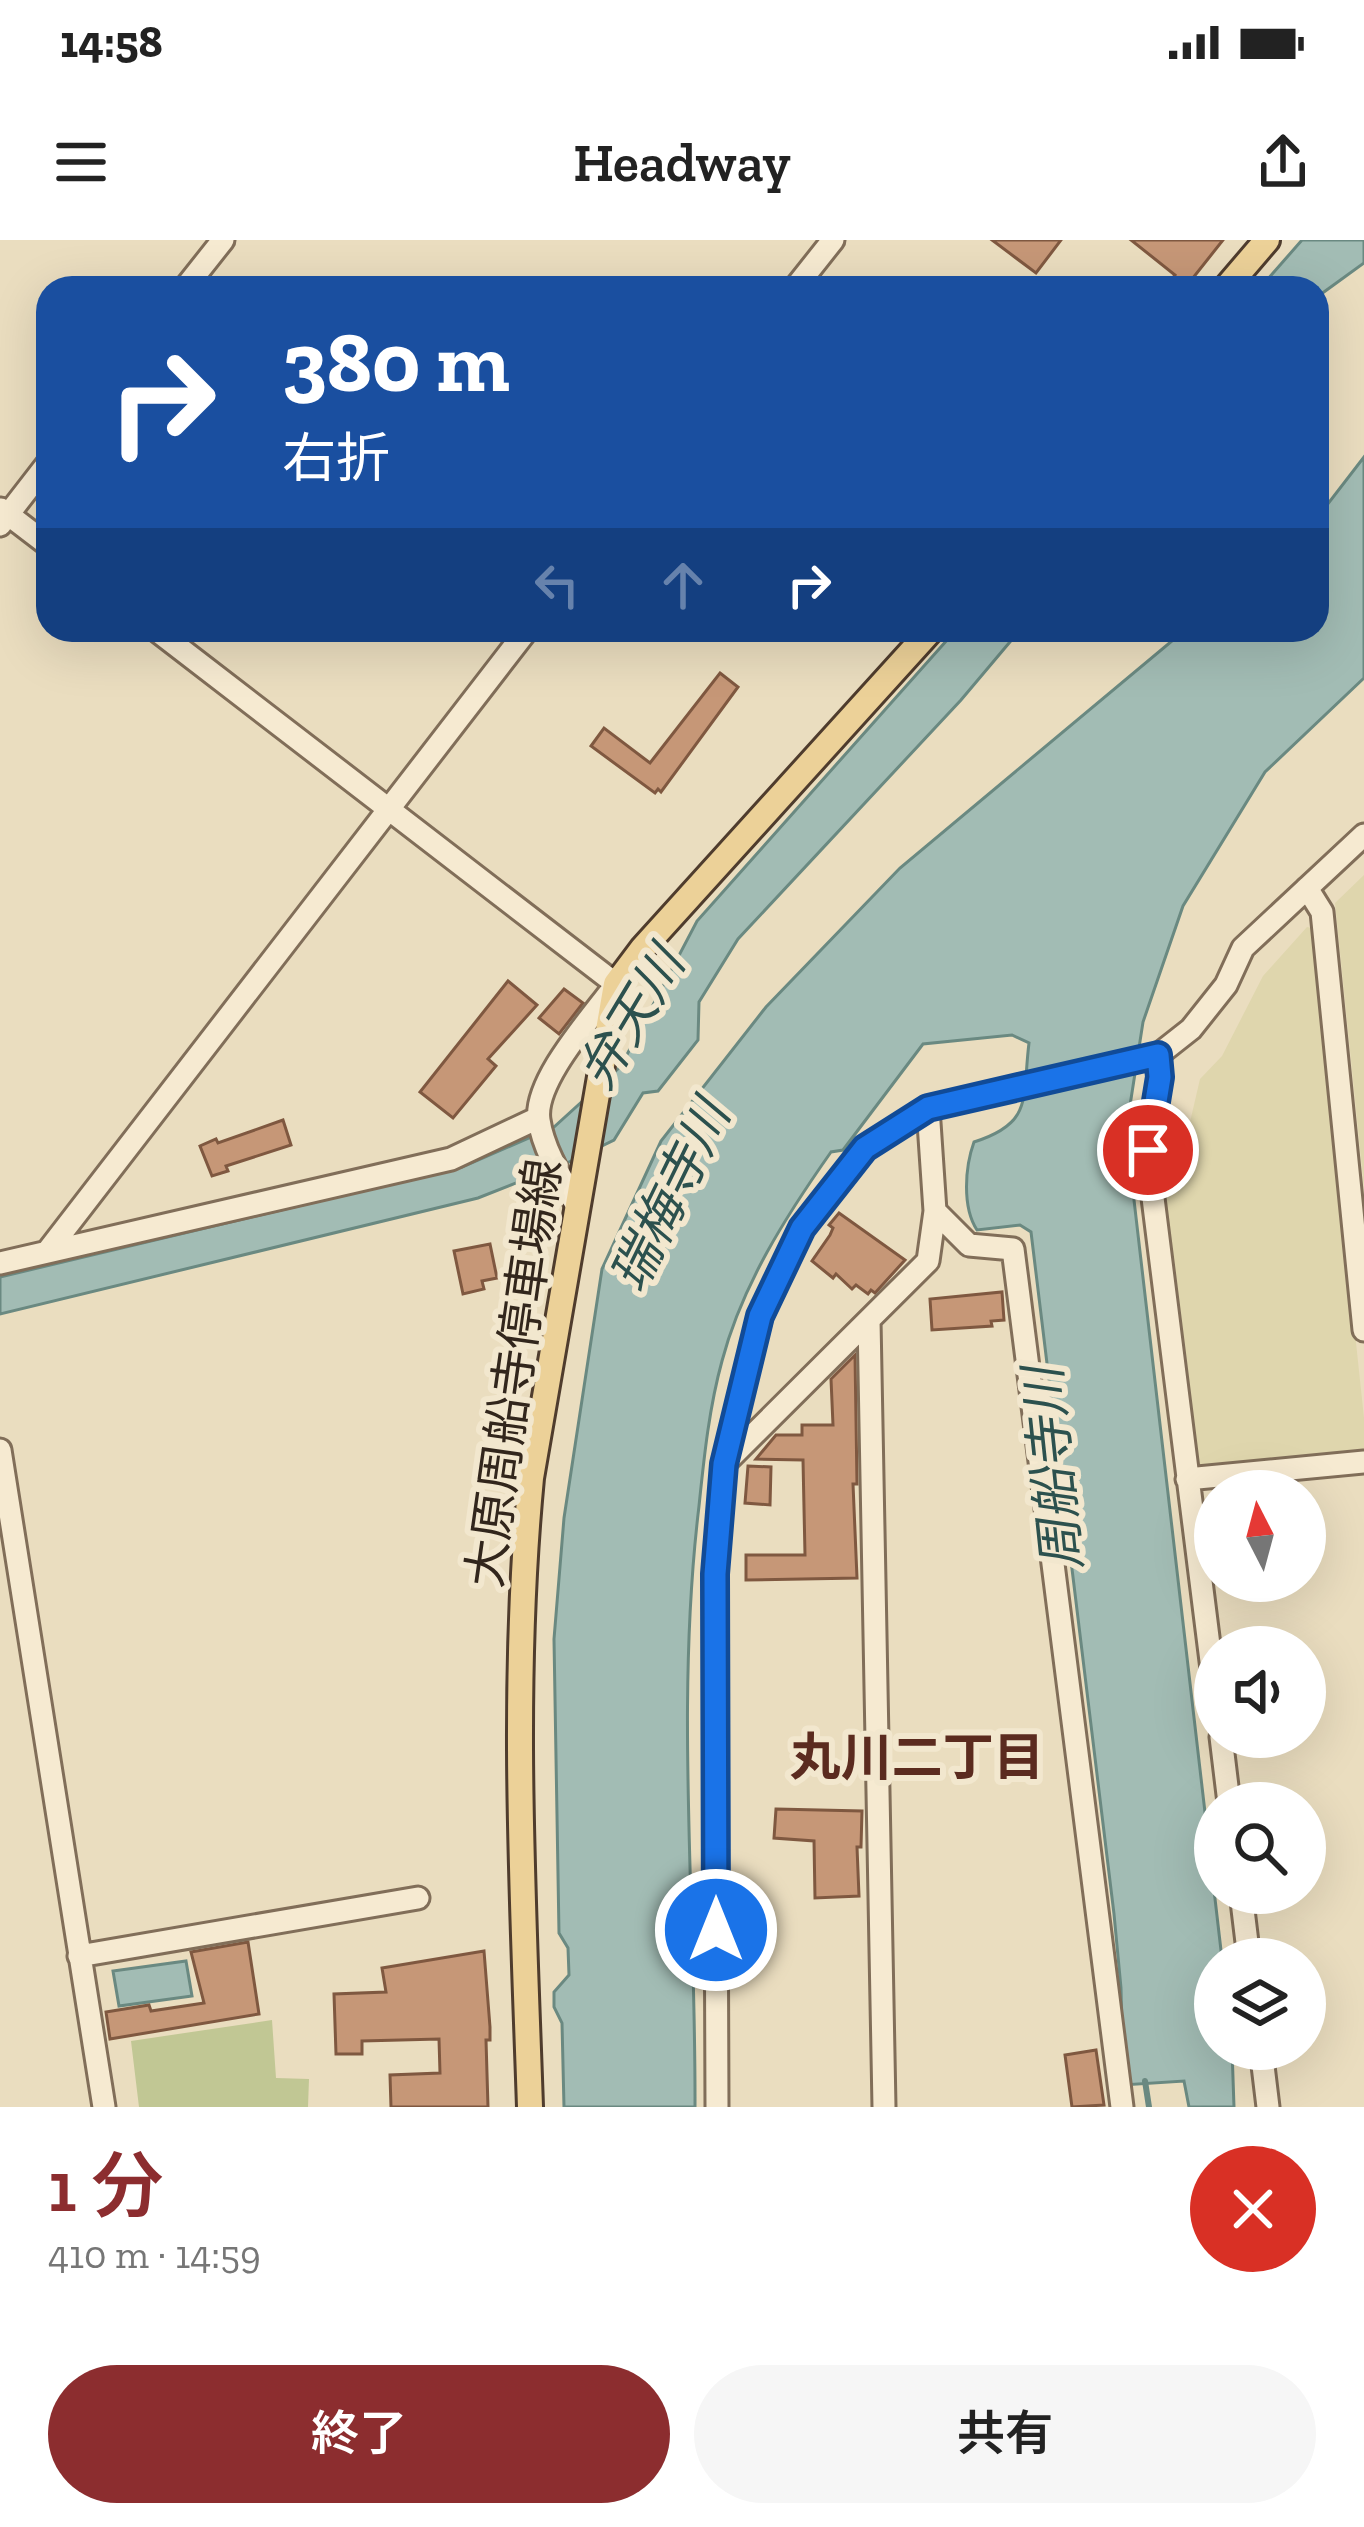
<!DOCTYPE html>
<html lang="ja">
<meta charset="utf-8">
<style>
body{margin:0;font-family:"Zilla Slab","Noto Sans JP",serif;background:#f6f6f6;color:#222;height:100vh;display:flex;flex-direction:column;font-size:45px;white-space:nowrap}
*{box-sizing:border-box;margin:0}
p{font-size:39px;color:#767676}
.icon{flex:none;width:66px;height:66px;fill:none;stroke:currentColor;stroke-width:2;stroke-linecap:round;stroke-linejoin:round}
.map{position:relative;height:1867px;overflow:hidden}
.details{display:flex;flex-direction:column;background:#fff;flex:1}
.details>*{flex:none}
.guide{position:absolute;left:36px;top:36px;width:1293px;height:366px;border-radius:36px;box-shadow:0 12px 48px #0002;background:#1a4fa0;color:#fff;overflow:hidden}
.needle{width:78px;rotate:354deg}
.controls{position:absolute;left:1194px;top:1230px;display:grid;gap:24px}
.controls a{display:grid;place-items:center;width:132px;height:132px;border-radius:50%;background:#fff;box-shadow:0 12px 48px #0002;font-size:60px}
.pin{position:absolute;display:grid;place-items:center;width:102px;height:102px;color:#fff;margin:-51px;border:6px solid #fff;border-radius:50%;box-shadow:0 3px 12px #0007}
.me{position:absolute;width:132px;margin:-66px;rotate:0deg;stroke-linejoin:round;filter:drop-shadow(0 0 9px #0008)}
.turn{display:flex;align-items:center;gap:42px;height:252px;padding:0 48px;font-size:54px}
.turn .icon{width:156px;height:156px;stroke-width:2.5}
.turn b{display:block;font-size:84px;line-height:102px}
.lanes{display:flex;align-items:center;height:114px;padding:0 48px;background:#0003;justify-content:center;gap:60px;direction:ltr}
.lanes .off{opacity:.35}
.round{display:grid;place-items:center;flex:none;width:126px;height:126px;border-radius:63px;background:#f6f6f6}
.summary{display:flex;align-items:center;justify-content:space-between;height:204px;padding:0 48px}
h1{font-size:72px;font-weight:600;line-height:90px;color:#8c2d2f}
.cta{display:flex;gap:24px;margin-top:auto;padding:24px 48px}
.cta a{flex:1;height:138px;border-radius:72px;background:#8c2d2f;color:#fff;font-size:48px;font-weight:600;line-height:138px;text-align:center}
.cta a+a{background:#f6f6f6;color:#222}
.status{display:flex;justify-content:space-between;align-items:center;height:84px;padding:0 60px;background:#fff;direction:ltr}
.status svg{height:33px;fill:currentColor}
header{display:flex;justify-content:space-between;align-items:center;height:156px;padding:0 48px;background:#fff;font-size:54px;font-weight:600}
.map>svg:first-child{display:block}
</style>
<div class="status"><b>14:58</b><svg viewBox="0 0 49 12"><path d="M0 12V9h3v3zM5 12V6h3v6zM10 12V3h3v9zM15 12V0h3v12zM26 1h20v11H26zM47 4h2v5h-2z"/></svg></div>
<header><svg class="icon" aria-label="menu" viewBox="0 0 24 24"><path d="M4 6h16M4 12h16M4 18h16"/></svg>Headway<svg class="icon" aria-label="share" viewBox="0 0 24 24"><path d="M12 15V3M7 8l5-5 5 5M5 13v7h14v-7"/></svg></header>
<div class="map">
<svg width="1364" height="1867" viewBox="0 0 1364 1867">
<rect width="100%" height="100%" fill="#eaddbf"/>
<path fill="#dfd6ad" d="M 1364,635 L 1364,948 L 1335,663 Z
M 1307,687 L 1312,688 L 1364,1178 L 1364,1211 L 1198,1227 L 1156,910 L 1161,896 L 1187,895 L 1200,839 L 1222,816 L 1263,736 Z"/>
<path fill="#c1c794" d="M 272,1780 L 276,1838 L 309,1839 L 308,1867 L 139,1867 L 131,1801 Z"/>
<path fill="#a2bcb4" stroke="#6a8981" stroke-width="3" d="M 1302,0 L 1364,0 L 1364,23 L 1317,57 L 1317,48 L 1260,48 Z
M 1364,217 L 1364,438 L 1265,532 L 1183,666 L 1143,782 L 1126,891 L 1222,1719 L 1215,1719 L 1215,1809 L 1232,1809 L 1234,1867 L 1189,1867 L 1184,1841 L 1123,1845 L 1121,1748 L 1114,1674 L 1031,992 L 1020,985 L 977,990 C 962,967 965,927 974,902 C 1034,883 1022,858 1029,803 L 1012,795 L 923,804 L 843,910 L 831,912 C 786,976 742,1045 722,1121 C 709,1168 704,1218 699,1266 C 675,1465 696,1666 695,1867 L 564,1867 L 562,1783 L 554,1767 L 554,1752 L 569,1735 L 568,1708 L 559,1693 L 554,1399 L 564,1278 L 602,1029 L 661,901 L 766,767 L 900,628 L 1185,390 L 1317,390 L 1317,278 Z
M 956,390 L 1020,390 L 961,460 L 738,699 L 699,762 L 698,800 L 658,851 L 643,853 L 614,900 L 567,923 L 478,958 L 0,1074 L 0,1037 L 462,927 L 554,887 L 621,826 L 697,681 Z
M 186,1721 L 192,1756 L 119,1766 L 113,1731 Z"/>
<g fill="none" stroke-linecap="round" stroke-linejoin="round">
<path stroke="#6a8981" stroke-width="6" d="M 1145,1841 L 1149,1867"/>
</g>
<path fill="#c69777" stroke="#7f5840" stroke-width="3" d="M 992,0 L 1061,0 L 1036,33 Z
M 1131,0 L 1223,0 L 1185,48 L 1165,48 L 1175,35 Z
M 720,433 L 738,447 L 661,552 L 658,549 L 655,553 L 591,506 L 604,488 L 650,523 Z
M 508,741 L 537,765 L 488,819 L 496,826 L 453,878 L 420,852 Z
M 564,749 L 583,763 L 559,794 L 539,778 Z
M 283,880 L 291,905 L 226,926 L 228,931 L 212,936 L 200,906 L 216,899 L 218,903 Z
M 839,973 L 905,1020 L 875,1053 L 871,1050 L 868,1054 L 856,1045 L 852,1049 L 836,1034 L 833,1038 L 812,1021 L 830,995 L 833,988 L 829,985 Z
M 490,1004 L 497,1038 L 482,1041 L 484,1049 L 463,1054 L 454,1011 Z
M 1002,1052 L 1004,1080 L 991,1081 L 992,1086 L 932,1090 L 930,1059 Z
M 855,1115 L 857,1244 L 853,1244 L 857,1338 L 746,1340 L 746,1315 L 805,1315 L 803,1220 L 756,1219 L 776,1195 L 802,1195 L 802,1185 L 833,1185 L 831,1139 Z
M 748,1226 L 771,1227 L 770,1265 L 745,1263 Z
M 776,1569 L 862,1571 L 861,1607 L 857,1607 L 859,1656 L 815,1658 L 814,1601 L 774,1598 Z
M 248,1702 L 259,1774 L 110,1799 L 106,1772 L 149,1765 L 151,1771 L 204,1763 L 191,1712 Z
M 484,1711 L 490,1787 L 490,1800 L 486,1800 L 488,1867 L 391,1867 L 390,1835 L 440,1833 L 439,1799 L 362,1801 L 362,1814 L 336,1814 L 334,1754 L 386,1752 L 382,1728 Z
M 1096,1810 L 1104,1865 L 1072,1867 L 1065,1815 Z"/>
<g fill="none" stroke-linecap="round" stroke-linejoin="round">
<defs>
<path id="minor" d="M 185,48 L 223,0
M 795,48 L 833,0
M 1,269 L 48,305
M 0,285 L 48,223
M 156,390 L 616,744 C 594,775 533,841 539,880 C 543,909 563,941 577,966
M 1307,648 L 1322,672 L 1364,1090
M 1158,815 L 1160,837 L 1147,910 L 1215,1453
M 935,971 L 969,1005 L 1013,1009 L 1122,1867
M 47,1012 L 527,390
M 0,1023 L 451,919 L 538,878
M 869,1080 L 884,1867
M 0,1210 L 104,1867
M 724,1224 L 928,1021 L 935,971 L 928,868
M 1187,1239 L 1364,1222
M 1221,1497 L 1229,1563
M 1241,1653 L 1249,1719
M 79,1716 L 418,1658
M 1261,1809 L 1268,1867
M 717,1867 L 715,1334 L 724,1224 L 761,1076 L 802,988 L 865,908 L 928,868 L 1158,815 L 1191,789 L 1226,745 L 1243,708 L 1364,595"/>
<path id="major" d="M 1226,48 L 1267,0
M 530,1867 C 523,1658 511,1446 531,1238 L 616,744 L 643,708 L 931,390"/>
</defs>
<use href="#minor" stroke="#816e59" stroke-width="27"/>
<use href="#major" stroke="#4f3c2d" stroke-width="30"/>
<use href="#minor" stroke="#f6ead1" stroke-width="21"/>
<use href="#major" stroke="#ecd198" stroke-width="24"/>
</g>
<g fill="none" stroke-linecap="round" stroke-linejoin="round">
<defs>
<path id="route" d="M 716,1690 L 715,1334 L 724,1224 L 760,1076 L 802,988 L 865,908 L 928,868 L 1158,815 L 1160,837 L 1148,910"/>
</defs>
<use href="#route" stroke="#114b97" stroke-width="30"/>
<use href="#route" stroke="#1a73e8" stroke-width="21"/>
</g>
<g text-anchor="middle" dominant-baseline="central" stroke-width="12" stroke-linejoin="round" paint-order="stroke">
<g font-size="48" fill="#32261c" stroke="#f2e7ce">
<text transform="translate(514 1133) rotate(-82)">大原周船寺停車場線</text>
</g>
<g font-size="51" font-style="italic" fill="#2c514e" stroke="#f2e7ce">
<text transform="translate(631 778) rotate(-59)">弁天川</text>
<text transform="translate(670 956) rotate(-64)">瑞梅寺川</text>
<text transform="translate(1053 1229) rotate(-96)">周船寺川</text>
</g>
<g font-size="51" font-weight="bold" fill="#5b2b1f" stroke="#f2e7ce">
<text x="917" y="1517">丸川二丁目</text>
</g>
</g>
</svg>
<div class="controls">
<a><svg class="needle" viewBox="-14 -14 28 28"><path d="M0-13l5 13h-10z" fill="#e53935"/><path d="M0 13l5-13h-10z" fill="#767676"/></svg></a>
<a><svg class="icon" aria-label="sound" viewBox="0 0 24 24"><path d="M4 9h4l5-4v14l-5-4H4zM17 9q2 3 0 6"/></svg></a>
<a><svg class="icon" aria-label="search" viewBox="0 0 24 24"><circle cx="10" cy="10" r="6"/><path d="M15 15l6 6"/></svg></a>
<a><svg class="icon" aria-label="layers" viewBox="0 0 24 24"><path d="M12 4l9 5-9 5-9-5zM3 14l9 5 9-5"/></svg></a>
</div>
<div class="pin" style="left:1148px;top:910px;background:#d93025"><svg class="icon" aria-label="arrive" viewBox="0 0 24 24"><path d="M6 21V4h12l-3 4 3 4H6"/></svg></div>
<svg class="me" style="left:716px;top:1690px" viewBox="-20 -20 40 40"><circle r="17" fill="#1a73e8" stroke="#fff" stroke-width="3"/><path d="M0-11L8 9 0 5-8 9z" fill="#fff"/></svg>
<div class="guide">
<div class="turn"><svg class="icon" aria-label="right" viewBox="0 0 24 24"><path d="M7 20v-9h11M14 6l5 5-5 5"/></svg><div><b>380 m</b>右折</div></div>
<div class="lanes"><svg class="icon off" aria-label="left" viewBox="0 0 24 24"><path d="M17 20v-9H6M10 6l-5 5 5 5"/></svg><svg class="icon off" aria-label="ahead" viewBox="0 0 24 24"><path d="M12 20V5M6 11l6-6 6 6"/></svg><svg class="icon" aria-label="right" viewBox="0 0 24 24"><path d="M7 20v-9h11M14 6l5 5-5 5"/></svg></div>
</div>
</div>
<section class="details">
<div class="summary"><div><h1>1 分</h1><p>410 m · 14:59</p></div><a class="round" style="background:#d93025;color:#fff"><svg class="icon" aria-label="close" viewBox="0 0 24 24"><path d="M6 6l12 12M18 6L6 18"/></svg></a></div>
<div class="cta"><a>終了</a><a>共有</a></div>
</section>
